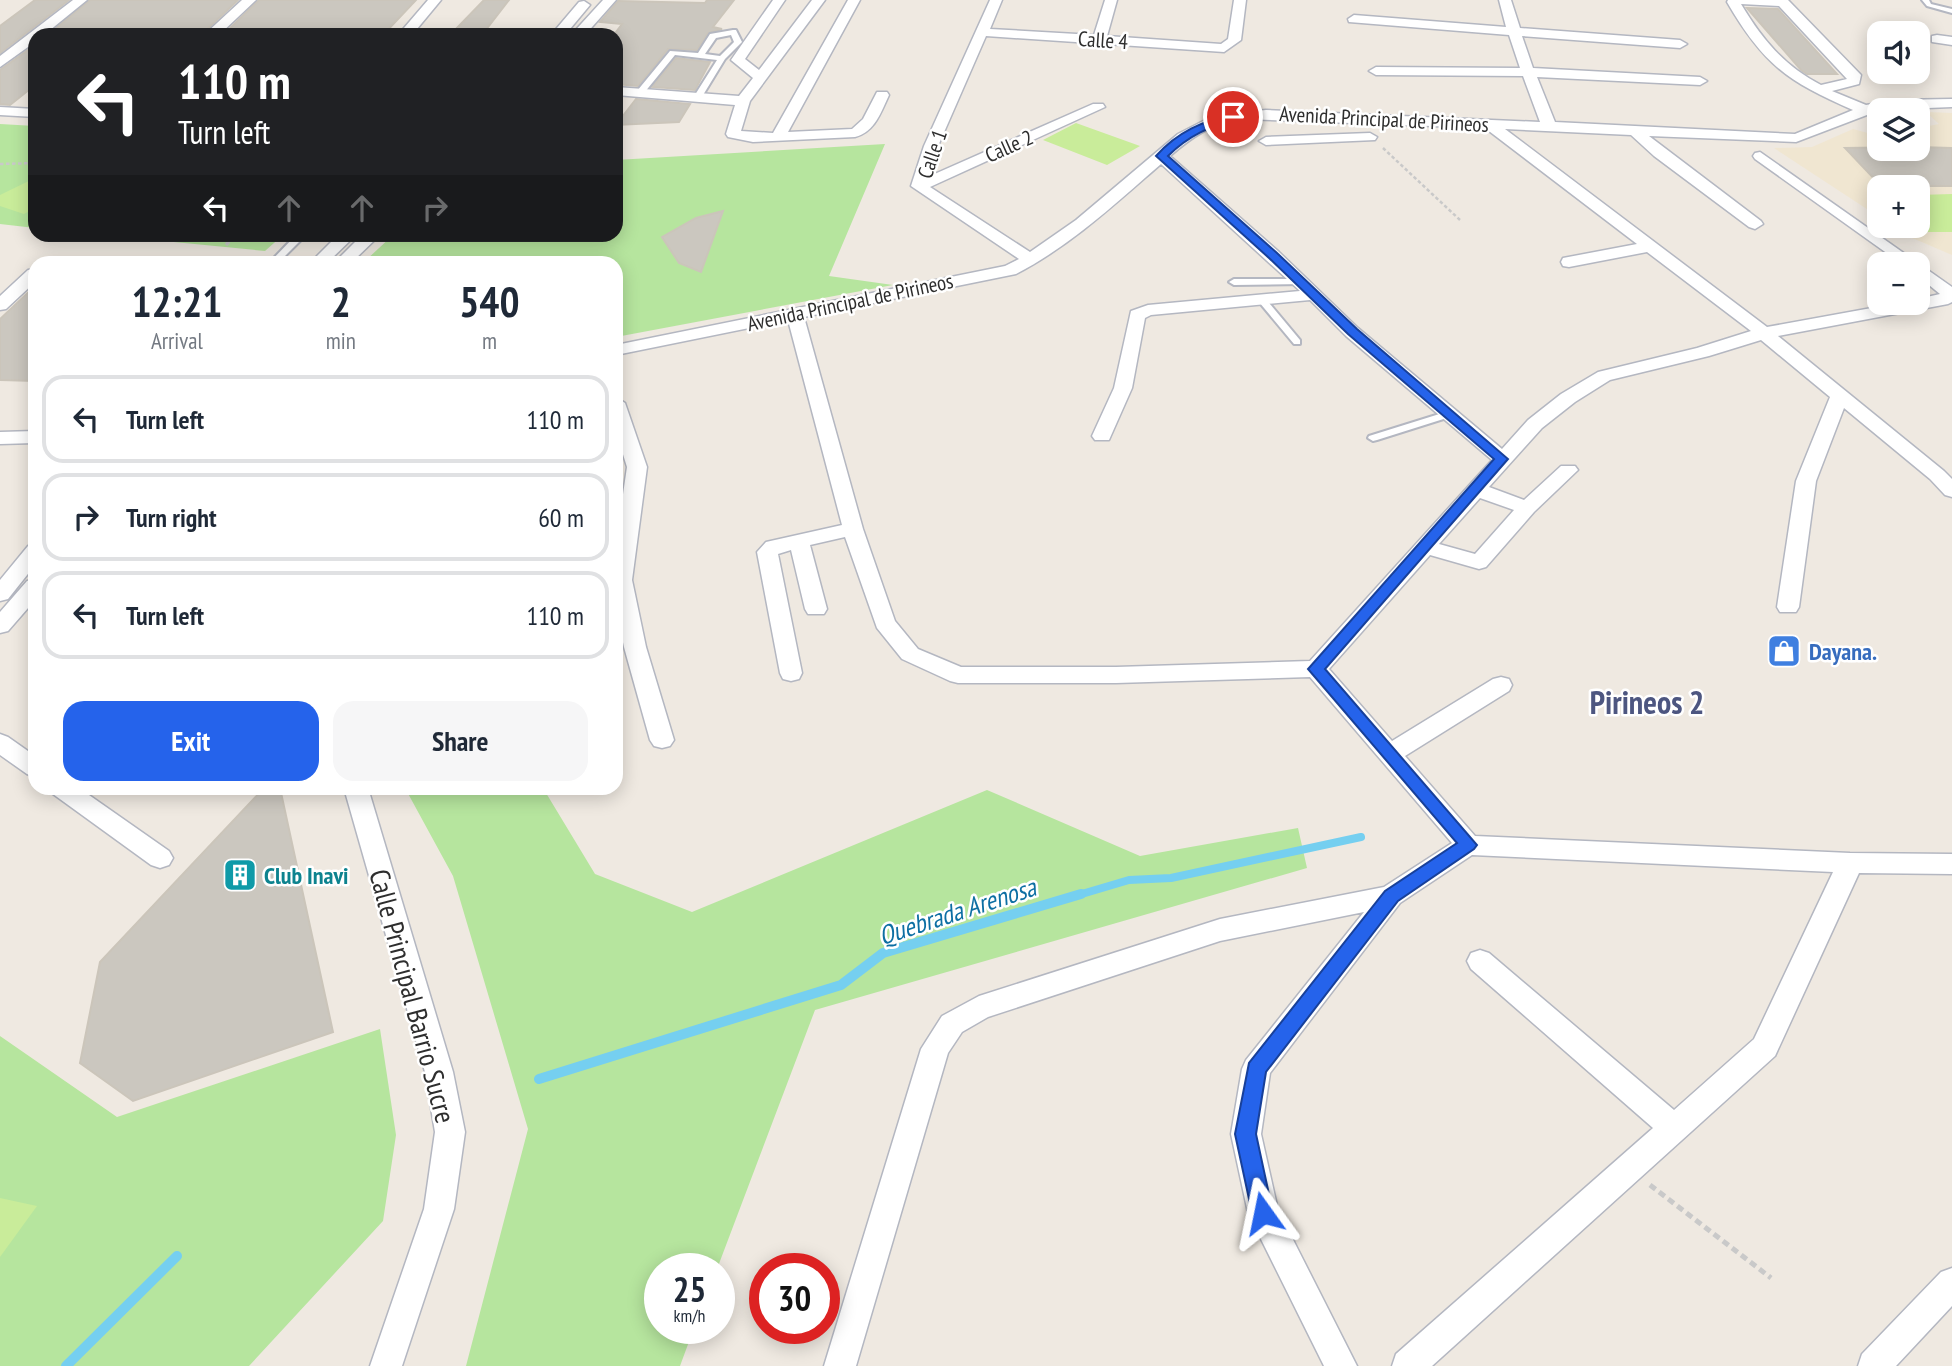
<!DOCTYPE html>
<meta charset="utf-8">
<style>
body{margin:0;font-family:"PT Sans Narrow",sans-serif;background:#f6f6f7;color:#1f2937;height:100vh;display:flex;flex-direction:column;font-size:26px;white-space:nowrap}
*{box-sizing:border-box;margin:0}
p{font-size:23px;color:#747a83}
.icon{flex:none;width:38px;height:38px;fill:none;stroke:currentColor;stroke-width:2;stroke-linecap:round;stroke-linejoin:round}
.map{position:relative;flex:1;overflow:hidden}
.drawer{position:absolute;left:28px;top:256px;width:595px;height:539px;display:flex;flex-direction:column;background:#fff;border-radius:21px;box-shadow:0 4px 18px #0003}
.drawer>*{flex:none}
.banner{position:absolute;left:28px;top:28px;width:595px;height:214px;border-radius:21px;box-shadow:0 4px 18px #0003;background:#202124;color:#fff;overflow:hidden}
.fabs{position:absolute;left:1867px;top:21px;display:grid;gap:14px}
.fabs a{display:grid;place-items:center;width:63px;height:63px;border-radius:14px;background:#fff;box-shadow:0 4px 18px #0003;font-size:35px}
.speed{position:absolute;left:644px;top:1253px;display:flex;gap:14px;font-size:35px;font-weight:700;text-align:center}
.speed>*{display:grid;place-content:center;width:91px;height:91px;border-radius:50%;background:#fff;box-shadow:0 4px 18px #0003;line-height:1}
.speed small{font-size:18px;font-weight:400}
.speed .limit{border:10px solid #d22;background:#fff;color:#111}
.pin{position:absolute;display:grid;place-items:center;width:60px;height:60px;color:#fff;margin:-30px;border:4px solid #fff;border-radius:50%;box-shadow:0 2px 7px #0007}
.me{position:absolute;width:77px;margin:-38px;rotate:348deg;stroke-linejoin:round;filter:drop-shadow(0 0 5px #0008)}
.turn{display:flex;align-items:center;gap:24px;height:147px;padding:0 35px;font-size:32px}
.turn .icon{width:91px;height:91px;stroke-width:2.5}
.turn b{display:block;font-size:49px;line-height:60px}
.lanes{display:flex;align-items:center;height:66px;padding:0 35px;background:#0003;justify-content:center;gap:35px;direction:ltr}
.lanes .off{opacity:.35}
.eta{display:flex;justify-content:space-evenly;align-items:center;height:119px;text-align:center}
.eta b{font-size:42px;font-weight:800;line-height:49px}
.action{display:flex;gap:14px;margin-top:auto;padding:14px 35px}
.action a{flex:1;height:80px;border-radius:21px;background:#2563eb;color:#fff;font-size:28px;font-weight:800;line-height:80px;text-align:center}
.action a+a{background:#f6f6f7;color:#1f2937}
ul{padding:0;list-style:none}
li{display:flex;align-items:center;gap:21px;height:88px;margin:0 14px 10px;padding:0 21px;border:4px solid #e0e1e3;border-radius:21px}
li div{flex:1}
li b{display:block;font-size:26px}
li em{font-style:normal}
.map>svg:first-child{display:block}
</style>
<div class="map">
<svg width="1952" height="1366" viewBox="0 0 1952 1366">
<rect width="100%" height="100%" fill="#efe9e1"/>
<path fill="#f0e6d1" d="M 1926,112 L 1952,113 L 1952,255 L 1910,237 L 1893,226 L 1918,226 L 1918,187 L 1880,187 L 1879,217 L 1774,148 L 1812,147 L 1853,129 L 1879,136 L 1880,149 L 1918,149 L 1918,128 L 1939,124 Z"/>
<path fill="#b6e59e" d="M 0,124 L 35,126 L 35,228 L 0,224 Z
M 885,144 L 829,276 L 893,285 L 616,337 L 616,262 L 364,262 L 393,235 L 616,234 L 616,160 Z
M 102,235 L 283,234 L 283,235 L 265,251 Z
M 405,788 L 543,788 L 595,874 L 692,912 L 987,790 L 1140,856 L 1298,828 L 1307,868 L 815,1010 L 717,1269 L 660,1269 L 660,1328 L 694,1328 L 680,1366 L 466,1366 L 528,1129 L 453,876 Z
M 380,1029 L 396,1135 L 383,1221 L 249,1366 L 0,1366 L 0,1036 L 117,1117 Z"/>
<path fill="#c9ec9a" d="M 1076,123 L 1140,146 L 1107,165 L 1043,140 Z
M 35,178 L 35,208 L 24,214 L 0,206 L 0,195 Z
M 1952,194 L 1952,232 L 1922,232 L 1916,226 L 1918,226 L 1918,195 Z
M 0,1198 L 37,1206 L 0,1257 Z"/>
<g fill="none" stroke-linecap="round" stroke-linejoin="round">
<path stroke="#75cff0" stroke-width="8" d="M 1075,896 L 1129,880 L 1171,878 L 1361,837"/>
<path stroke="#75cff0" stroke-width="10" d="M 539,1079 L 841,985 L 883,953 L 1081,894
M 66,1366 L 177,1256"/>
</g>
<path fill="#cbc7bf" stroke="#cbc5ba" stroke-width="2" d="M 35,0 L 69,0 L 0,53 L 0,26 Z
M 90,0 L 238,0 L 201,35 L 48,35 Z
M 259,0 L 416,0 L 383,35 L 223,35 Z
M 484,0 L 509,0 L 485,31 L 456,29 Z
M 707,0 L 734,0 L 713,27 L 722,29 L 708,33 L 697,50 L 668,49 L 638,86 L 616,84 L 616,32 L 622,24 L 600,22 L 618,1 L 705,3 Z
M 1747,8 L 1778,9 L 1837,74 L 1807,74 L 1801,70 Z
M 35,45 L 35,85 L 10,105 L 0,104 L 0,70 Z
M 676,58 L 710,62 L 695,90 L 652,87 Z
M 636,99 L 690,104 L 679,122 L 616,125 Z
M 1918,147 L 1952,148 L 1952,186 L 1881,186 L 1845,148 Z
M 723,211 L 701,272 L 679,263 L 662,237 L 696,218 Z
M 35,286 L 35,381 L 0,380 L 0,319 Z
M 264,788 L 280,788 L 333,1032 L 133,1101 L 80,1063 L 100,962 Z"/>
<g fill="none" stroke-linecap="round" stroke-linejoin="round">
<defs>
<path id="service" d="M 1922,0 L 1929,0 L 1931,4 L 1952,9 L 1952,13 L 1927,6 Z
M 733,30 L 736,30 L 742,42 L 725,59 L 700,100 L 693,98 L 717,60 L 675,55 L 644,93 L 637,91 L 670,51 L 698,53 L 710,34 ZM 731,35 L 734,42 L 720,56 L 705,54 L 716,38 Z
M 297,234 L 307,234 L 279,262 L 270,262 Z
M 1300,279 L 1303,280 L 1303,284 L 1234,285 L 1229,282 L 1234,279 Z
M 1262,297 L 1265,298 L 1300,340 L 1300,344 L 1294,344 L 1259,302 L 1259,298 Z
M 1449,411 L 1453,412 L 1453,416 L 1377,440 L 1373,441 L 1368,438 L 1369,436 Z"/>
<path id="minor" d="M 73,0 L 87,0 L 44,35 L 35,35 L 35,42 L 0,67 L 0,56 Z
M 242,0 L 256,0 L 219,35 L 204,35 Z
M 428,0 L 441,0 L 412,35 L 398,35 Z
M 603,0 L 616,0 L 585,35 L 571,35 Z
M 773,0 L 785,0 L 745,59 L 759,70 L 812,0 L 825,0 L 750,101 L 741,131 L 773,133 L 848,0 L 860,0 L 788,132 L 852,129 L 863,119 L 877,92 L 887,92 L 889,95 C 881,112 875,132 855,137 L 753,142 L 728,137 L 726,134 L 735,105 L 616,95 L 616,87 L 739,96 L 753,78 L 731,60 Z
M 990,0 L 1002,0 L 990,29 L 1094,35 L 1105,0 L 1117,0 L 1107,36 L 1221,44 L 1228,39 L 1234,0 L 1246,0 L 1241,40 L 1224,52 L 986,36 L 938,146 L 930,176 L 1093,104 L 1103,104 L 1105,107 L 930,187 L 1030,252 L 1076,220 L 1178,134 L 1213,116 L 1266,110 L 1540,122 L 1523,76 L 1376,75 L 1369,71 L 1376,67 L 1520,68 L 1509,35 L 1349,22 L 1348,19 L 1354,15 L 1506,27 L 1499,0 L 1511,0 L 1520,28 L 1680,40 L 1687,44 L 1680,48 L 1522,36 L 1533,68 L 1700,77 L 1707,81 L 1700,85 L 1537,77 L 1555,122 L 1795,134 L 1853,110 C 1788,82 1763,64 1727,2 L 1728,0 L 1788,0 L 1861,75 L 1859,84 L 1832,91 L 1866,105 L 1895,100 L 1952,99 L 1952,107 L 1880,110 L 1796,142 L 1649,136 L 1761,221 L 1763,224 L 1755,229 L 1749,227 L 1654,156 L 1631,135 L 1505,129 L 1767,327 L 1899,303 L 1918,303 L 1918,299 L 1940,294 L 1918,276 L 1918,264 L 1902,264 L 1755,159 L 1753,156 L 1755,153 L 1760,152 L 1952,287 L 1952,302 L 1948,304 L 1778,336 L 1944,471 L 1952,479 L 1952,497 L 1945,495 L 1930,479 L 1844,408 L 1816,481 L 1799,607 L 1796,612 L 1780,612 L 1777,607 L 1796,481 L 1830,397 L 1761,340 L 1709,356 L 1610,380 L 1575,402 L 1542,428 L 1489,487 L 1524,500 L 1561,466 L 1575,466 L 1578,470 L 1534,512 L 1486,567 L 1479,569 L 1430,555 L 1329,669 L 1392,741 L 1493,679 L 1501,677 L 1509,679 L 1512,685 L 1509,691 L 1405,756 L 1475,836 L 1850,853 L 1952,854 L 1952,874 L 1859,873 L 1775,1056 L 1432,1366 L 1392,1366 L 1396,1354 L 1653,1128 L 1471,969 L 1467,961 L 1471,953 L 1480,950 L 1489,953 L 1674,1110 L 1754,1039 L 1833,872 L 1472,855 L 1400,903 L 1270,1073 L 1261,1134 L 1278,1210 L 1357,1366 L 1324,1366 L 1248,1213 L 1231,1134 L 1242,1069 L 1246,1060 L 1364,912 L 1220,941 L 988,1017 L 962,1032 L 948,1053 L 856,1366 L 824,1366 L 921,1049 L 942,1016 L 979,996 L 1220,919 L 1384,887 L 1452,843 L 1310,677 L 1116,683 L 958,683 L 950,681 L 902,659 L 877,628 L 845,537 L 810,545 L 827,609 L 824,614 L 808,614 L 805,609 L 791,550 L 778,554 L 802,673 L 799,679 L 791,681 L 783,679 L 780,673 L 757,552 L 766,542 L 842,525 L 788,320 L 616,355 L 616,345 L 1005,266 L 1019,259 L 911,186 L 924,146 ZM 1741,4 L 1779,6 L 1847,79 L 1821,85 C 1784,66 1762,39 1741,4 ZM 1242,119 L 1485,128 L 1637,244 L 1563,258 L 1561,262 L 1563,266 L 1569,267 L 1647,252 L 1751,331 L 1697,348 L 1598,372 L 1561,394 L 1528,420 L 1502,449 L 1358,328 L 1279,252 L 1170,156 C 1192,137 1212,123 1242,119 ZM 1161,164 L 1300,291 L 1148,305 L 1131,311 L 1114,388 L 1092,436 L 1095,440 L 1109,440 L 1132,388 L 1145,318 L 1151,315 L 1310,300 L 1346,336 L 1492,460 L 1310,661 L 1116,667 L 961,667 L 918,649 L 895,621 L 863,529 L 804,317 L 1016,274 C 1070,246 1115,204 1161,164 ZM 1480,498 L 1514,510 L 1475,554 L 1439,544 Z
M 584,1 L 590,5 L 565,35 L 551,35 L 579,2 Z
M 1937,35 L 1952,37 L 1952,45 L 1932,42 L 1932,36 Z
M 0,107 L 35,109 L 35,117 L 0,115 Z
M 1370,133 L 1377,137 L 1375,140 L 1266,145 L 1259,141 L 1266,137 Z
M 339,234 L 357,234 L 328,262 L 311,262 Z
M 363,234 L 381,234 L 352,262 L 335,262 Z
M 35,269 L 35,282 L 6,309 L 0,310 L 0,296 L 28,270 Z
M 616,397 L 625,403 L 647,467 L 632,580 L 646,647 L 674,740 L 670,746 L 662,748 L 654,746 L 650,740 L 624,647 L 616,608 L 616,542 L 627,467 L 616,432 Z
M 35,431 L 35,443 L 0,444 L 0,432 Z
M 35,544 L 35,565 L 8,599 L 0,601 L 0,580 L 28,546 Z
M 35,579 L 35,600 L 8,631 L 0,633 L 0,612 L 27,581 Z
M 0,734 L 8,737 L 35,756 L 35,777 L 27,774 L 0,755 Z
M 50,788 L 79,788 L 169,851 L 173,858 L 169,865 L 160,868 L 151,865 L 53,794 Z
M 344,788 L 368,788 L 453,1072 L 465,1132 L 454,1209 L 402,1366 L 370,1366 L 424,1209 L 435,1132 L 425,1072 Z
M 1952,1268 L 1952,1306 L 1896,1366 L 1858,1366 L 1862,1354 L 1941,1272 Z"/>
</defs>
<use href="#service" stroke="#b4b7c1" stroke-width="4"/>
<use href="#minor" stroke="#b4b7c1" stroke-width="3"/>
<path stroke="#c9c9c9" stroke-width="2.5" stroke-dasharray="3.5 2.5" stroke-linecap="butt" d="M 1383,148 L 1460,220
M 0,164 L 35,163"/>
<path stroke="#c9c9c9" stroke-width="3.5" stroke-dasharray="4.5 2.5" stroke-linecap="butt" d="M 226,245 L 236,234"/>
<path stroke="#c9c9c9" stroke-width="5" stroke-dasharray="7 4.5" stroke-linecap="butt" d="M 1650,1185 L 1771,1278"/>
<use href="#service" fill="#fff" fill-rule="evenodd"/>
<use href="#minor" fill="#fff" fill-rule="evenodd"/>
</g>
<path fill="#2563eb" stroke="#184099" stroke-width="2" d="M 1233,114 L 1237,114 L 1237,119 C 1210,126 1188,136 1168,156 L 1277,253 L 1357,329 L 1508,459 L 1325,669 L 1477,845 L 1474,849 L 1398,901 L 1266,1072 L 1256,1134 L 1273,1213 L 1270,1220 L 1263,1223 L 1255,1220 L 1252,1213 L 1235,1134 L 1249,1063 L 1385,891 L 1457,843 L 1308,669 L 1494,459 L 1348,334 L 1269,258 L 1156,156 C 1177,132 1203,121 1233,114 Z"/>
<defs>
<symbol id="shop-square" viewBox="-11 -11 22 22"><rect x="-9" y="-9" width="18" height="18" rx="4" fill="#3f7fe0" stroke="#fff"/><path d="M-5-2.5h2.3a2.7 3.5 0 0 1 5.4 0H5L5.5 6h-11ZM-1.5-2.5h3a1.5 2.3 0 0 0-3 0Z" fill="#fff"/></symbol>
<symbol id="building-square" viewBox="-11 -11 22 22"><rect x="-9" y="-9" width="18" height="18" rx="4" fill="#0f9aa8" stroke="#fff"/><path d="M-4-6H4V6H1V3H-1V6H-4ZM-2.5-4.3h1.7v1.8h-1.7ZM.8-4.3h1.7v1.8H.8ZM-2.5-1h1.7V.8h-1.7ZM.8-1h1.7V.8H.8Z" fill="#fff"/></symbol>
</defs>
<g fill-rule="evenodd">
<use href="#shop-square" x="1765" y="632" width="38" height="38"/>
<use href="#building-square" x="221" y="856" width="38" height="38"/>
</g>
<g text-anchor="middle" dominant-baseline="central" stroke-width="5" stroke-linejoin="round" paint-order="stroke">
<g font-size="21" fill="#2e2e2e" stroke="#fff">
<text transform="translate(1103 40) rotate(4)">Calle 4</text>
<text transform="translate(1384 119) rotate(3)">Avenida Principal de Pirineos</text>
<text transform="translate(1009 146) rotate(-24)">Calle 2</text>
<text transform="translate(932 154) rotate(-71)">Calle 1</text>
<text transform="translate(850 302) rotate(-12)">Avenida Principal de Pirineos</text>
</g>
<g font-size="24" font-weight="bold" fill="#366cbe" stroke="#fff" text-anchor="start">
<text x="1809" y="651">Dayana.</text>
</g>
<g font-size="24" font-weight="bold" fill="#0d838f" stroke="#fff" text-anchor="start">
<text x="264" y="875">Club Inavi</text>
</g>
<g font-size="26" font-style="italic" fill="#0d6fa3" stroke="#fff">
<text transform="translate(957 911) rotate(-18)">Quebrada Arenosa</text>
</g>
<g font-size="28" fill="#2e2e2e" stroke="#fff">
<text transform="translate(413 996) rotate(75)">Calle Principal Barrio Sucre</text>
</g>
<g font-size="32" font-weight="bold" fill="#4d5680" stroke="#fff">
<text x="1647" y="702">Pirineos 2</text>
</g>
</g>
</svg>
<div class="fabs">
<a><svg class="icon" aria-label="sound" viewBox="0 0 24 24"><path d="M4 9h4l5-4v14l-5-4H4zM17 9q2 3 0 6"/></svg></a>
<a><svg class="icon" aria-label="layers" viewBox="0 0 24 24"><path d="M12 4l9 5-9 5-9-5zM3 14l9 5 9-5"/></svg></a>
<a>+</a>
<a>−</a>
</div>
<div class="speed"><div>25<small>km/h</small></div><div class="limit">30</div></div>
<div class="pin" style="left:1233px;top:117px;background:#d93025"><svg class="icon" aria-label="arrive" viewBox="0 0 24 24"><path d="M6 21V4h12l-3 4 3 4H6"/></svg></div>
<svg class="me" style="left:1263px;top:1213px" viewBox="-20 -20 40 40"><path d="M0-17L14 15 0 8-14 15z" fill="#2563eb" stroke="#fff" stroke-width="4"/></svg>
<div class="banner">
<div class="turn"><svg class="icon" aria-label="left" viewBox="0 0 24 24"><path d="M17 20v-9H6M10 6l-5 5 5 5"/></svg><div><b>110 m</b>Turn left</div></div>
<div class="lanes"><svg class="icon" aria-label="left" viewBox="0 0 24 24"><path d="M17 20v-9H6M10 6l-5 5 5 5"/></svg><svg class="icon off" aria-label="ahead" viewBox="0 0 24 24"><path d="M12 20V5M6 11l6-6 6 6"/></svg><svg class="icon off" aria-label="ahead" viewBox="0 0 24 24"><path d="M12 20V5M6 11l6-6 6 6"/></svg><svg class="icon off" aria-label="right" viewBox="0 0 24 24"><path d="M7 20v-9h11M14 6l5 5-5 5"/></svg></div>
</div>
<section class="drawer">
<div class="eta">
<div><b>12:21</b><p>Arrival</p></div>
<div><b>2</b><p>min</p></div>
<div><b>540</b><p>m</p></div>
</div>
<ul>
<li><svg class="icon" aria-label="left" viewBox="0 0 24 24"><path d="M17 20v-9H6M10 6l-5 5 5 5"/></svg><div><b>Turn left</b></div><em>110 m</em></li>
<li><svg class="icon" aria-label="right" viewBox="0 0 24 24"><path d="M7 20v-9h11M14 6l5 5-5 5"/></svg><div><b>Turn right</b></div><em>60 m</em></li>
<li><svg class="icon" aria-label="left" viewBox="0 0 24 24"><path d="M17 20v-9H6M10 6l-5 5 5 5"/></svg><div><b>Turn left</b></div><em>110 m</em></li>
</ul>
<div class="action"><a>Exit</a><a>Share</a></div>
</section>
</div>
